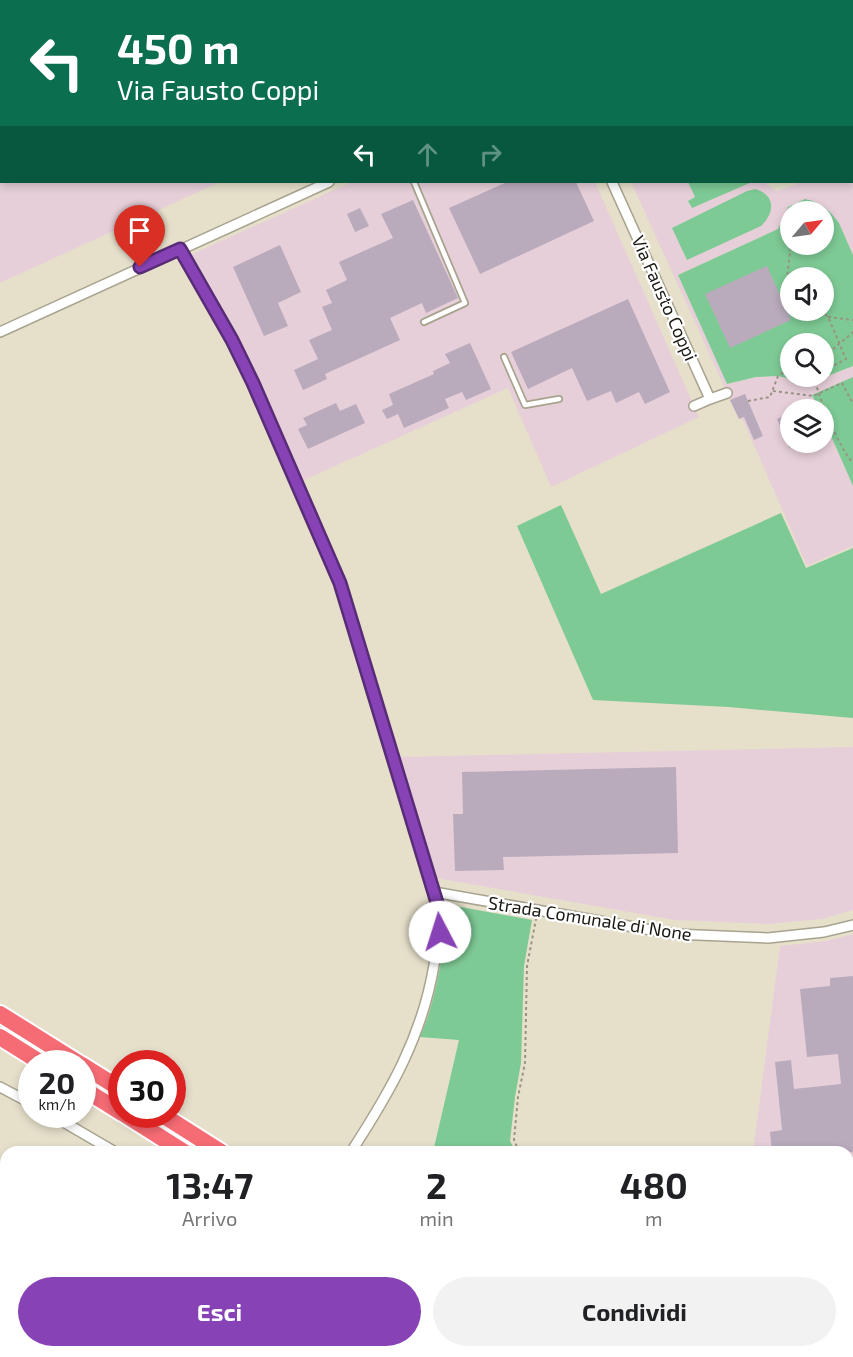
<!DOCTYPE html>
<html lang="it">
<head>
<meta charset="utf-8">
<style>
  :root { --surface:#fff; --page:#f2f2f2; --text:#202124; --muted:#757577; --accent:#8743b6 }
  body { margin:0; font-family:"Exo 2",sans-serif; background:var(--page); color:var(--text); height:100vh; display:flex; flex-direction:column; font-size:22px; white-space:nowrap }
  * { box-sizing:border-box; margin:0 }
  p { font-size:20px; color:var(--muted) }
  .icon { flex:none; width:33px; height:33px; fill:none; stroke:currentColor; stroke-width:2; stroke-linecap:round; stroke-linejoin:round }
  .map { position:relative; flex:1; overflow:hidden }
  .details { position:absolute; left:0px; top:1146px; width:854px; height:212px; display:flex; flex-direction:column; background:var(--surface); border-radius:18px 18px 0 0; box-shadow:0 3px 9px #0003 }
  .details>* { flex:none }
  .guide { position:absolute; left:0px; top:0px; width:854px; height:183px; box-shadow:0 3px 9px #0003; background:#0b6e4f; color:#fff; overflow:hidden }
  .needle { width:39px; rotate:61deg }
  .tools { position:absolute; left:780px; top:201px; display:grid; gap:12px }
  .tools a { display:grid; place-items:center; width:54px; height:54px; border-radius:50%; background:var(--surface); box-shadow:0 3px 9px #0003; font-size:30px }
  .speed { position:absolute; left:18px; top:1050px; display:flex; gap:12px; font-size:30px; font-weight:700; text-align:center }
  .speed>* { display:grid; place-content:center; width:78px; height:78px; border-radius:50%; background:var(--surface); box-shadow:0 3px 9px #0003; line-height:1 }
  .speed small { font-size:15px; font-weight:400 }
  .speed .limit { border:9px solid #d22; background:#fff; color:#111 }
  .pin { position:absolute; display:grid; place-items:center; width:51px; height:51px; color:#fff; margin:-62px -26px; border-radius:50% 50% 50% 0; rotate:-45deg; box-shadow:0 0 6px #0007 }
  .pin .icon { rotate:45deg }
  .me { position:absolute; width:66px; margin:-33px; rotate:355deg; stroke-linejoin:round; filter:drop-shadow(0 0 4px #0008) }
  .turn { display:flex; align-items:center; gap:21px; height:126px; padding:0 18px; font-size:27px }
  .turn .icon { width:78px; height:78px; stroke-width:2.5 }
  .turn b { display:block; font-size:42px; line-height:51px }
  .lanes { display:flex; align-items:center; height:57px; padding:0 18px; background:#0003; justify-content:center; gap:30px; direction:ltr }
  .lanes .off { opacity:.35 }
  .eta { display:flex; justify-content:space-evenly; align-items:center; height:102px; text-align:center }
  .eta b { font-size:36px; font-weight:700; line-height:42px }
  .action { display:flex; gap:12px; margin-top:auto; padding:12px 18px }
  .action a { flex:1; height:69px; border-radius:36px; background:var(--accent); color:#fff; font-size:24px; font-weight:700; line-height:69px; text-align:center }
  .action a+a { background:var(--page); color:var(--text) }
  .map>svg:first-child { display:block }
</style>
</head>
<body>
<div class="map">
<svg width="853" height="1357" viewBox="0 0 853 1357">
  <rect width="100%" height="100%" fill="#e6e0cb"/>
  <!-- industrial -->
  <path fill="#e7cfd9" d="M0,0H599V1L2,2V182H220L0,283Z
    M751,0H853V255L839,223L824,207H788L778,229L678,275L727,384L756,377L778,376L793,380L822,379L853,366V377L813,395L819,409L790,410V442H824V420L853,486V546L807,566L742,418L739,419L631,182H688L695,197L752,182H764L777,191L802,182H852V2L749,1Z
    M352,182H595L699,417L551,487L508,388L302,481L258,381L237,338L190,255Z
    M853,747V910L822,919L768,924L675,920L436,878L399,757Z
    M853,934V1357H726L727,1352H848V1152H753L780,946L826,941Z"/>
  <!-- green -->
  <path fill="#7eca95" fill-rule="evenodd" d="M688,182H752L692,208L688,201L695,197Z
    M755,189C776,195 775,213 761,226L687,260L672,228L747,191Z
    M805,199L813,201L824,207L831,213L839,223L853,255V366L815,381L803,382L778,376L756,377L727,384L678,275L778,229L788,207ZM790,212H824V244H790ZM790,278H824V310H790ZM790,344H824V376H790Z
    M853,377V486L824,420V410L819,409L812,395Z
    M561,505L601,594L781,513L806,568L853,548V718L728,707L593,700L517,526Z
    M461,907L532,920L524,966L521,1063L515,1097L510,1141L516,1152H433L459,1040L420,1037C436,1001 441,960 448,921L452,912Z"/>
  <!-- building -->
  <path fill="#b9abbc" d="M507,182H576L594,221L480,274L449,208Z
    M413,200L458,298L426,313L422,303L390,318L400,340L325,374L327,379L303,390L294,370L318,359L309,340L332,330L322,307L332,303L326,290L347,280L339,262L393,238L381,214Z
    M360,208L369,226L355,232L347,214Z
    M280,245L301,292L278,303L288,326L264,336L233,267Z
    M767,266L791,320L730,348L705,294Z
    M628,299L670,392L645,404L639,392L616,403L611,391L587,401L572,368L528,389L511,352Z
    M470,343L491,389L466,400L462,392L445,399L449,408L404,428L398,414L387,419L382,410L393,405L389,394L434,374L433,371L450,363L445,354Z
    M745,394L763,436L754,440L744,417L739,419L730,400Z
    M336,403L340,411L356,404L365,423L308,449L298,429L307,425L303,418Z
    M790,413V449L777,419Z
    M676,767L678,853L503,857L504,870L455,871L453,814H463L462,772Z
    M853,976V1152H772L770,1132L782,1130L775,1062L791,1060L794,1089L841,1084L838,1054L807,1057L800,989L830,986V978Z"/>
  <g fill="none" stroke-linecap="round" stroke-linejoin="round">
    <defs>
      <path id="lane" d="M414,182L465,303L424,322
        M504,357L525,405L559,399"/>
      <path id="street" d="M633,0V2
        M658,0L661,2
        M705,2L708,0
        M612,182L710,399L727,393
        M180,249L232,340L253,383L340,583L438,906C441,929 438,942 434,965C422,1037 390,1092 351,1152
        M0,332L329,182
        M694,406L710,399
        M434,892L674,934L768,938L824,932L853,925
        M0,1087L32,1104
        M50,1114L115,1152
        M848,1341L853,1338
        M246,1352V1357
        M265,1352L267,1357
        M818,1357L827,1352"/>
      <path id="highway" d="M0,1014L80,1064
        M0,1037L43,1064
        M82,1065L122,1090
        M82,1088L122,1113
        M124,1114L184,1152
        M161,1114L221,1152
        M503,1352L512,1357
        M539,1352L548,1357"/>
    </defs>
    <!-- lane casing -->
    <use href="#lane" stroke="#a8a38f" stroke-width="8"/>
    <!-- street casing -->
    <use href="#street" stroke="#a8a38f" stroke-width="12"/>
    <!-- highway casing -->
    <use href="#highway" stroke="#fff" stroke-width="20"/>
    <!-- path -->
    <path stroke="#989484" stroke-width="2" stroke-dasharray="3 3" stroke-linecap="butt" d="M790,286L787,278L791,244
      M821,310L828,317L846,359L824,371
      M828,317L853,320
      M824,357L853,332
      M814,376C818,397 839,448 853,463
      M773,391L813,396L842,383L853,404
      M748,401L770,397L778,376L790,368
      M519,1152L514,1140L518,1097L525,1063L527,966L536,919"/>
    <!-- lane -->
    <use href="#lane" stroke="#fff" stroke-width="4.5"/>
    <!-- street -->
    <use href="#street" stroke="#fff" stroke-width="9"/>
    <!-- highway -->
    <use href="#highway" stroke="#f66c75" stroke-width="16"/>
  </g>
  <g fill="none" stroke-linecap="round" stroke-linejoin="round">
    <defs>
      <path id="route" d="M140,267L180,249L232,340L253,383L340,583L438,906L440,932"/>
    </defs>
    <!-- route casing -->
    <use href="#route" stroke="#582c76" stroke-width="15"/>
    <!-- route -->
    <use href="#route" stroke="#8743b6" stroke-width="10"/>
  </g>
  <g text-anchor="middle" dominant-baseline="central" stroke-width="4.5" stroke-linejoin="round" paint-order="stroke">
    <!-- street labels -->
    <g font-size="18" fill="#1a1811" stroke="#fff">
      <text transform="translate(665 298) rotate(66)">Via Fausto Coppi</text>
      <text transform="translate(590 918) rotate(9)">Strada Comunale di None</text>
    </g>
  </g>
</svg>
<div class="tools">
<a><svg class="needle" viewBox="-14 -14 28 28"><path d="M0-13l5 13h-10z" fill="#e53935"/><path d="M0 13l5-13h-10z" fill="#757577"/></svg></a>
<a><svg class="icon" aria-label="sound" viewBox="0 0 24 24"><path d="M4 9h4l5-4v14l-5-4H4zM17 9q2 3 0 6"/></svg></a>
<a><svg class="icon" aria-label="search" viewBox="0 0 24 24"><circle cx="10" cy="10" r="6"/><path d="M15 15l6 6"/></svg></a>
<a><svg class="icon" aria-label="layers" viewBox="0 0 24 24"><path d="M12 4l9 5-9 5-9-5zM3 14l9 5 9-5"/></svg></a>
</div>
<div class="speed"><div>20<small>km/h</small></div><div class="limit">30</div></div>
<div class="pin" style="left:140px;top:267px;background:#d93025"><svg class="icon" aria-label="arrive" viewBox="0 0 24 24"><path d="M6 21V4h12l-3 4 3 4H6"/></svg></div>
<svg class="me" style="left:440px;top:932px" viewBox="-20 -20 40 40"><circle r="19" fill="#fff"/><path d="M0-13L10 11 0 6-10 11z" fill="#8743b6"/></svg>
<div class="guide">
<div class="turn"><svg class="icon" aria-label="left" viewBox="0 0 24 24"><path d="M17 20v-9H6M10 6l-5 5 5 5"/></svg><div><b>450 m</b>Via Fausto Coppi</div></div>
<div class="lanes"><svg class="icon" aria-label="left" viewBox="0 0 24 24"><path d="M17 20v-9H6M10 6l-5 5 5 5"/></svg><svg class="icon off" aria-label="ahead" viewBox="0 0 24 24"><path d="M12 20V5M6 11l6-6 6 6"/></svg><svg class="icon off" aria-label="right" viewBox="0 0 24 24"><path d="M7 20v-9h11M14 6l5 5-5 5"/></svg></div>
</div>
<section class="details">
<div class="eta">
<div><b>13:47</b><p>Arrivo</p></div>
<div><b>2</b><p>min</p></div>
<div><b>480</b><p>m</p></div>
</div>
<div class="action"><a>Esci</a><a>Condividi</a></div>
</section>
</div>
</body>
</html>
